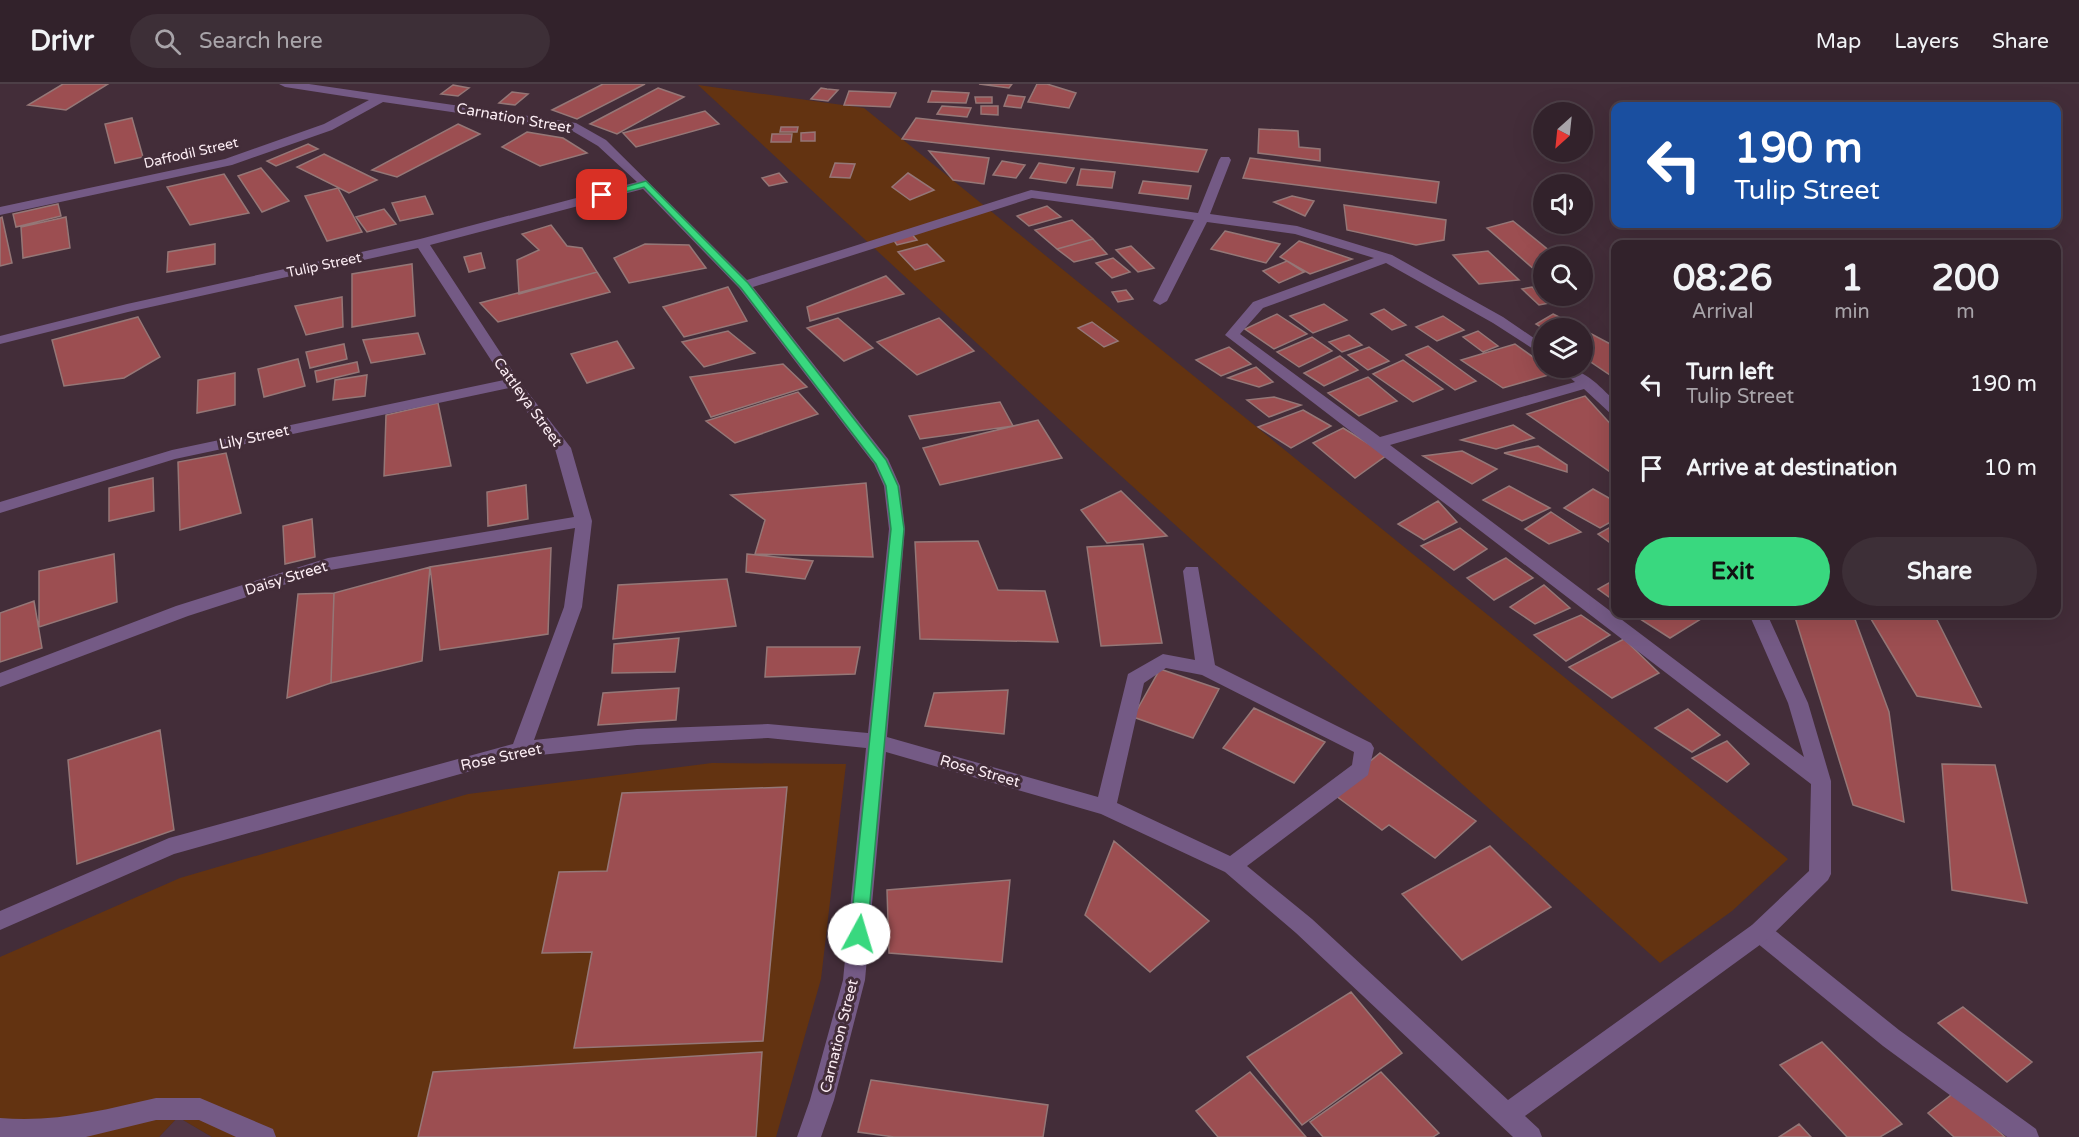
<!DOCTYPE html>
<html lang="en">
<head>
<meta charset="utf-8">
<style>
  :root { --surface:#32222b; --page:#3d2f37; --text:#f1f3f6; --muted:#a8a4a9; --line:#4d3f47; --accent:#39d87f }
  body { margin:0; font-family:"Varela Round",sans-serif; background:var(--page); color:var(--text); height:100vh; display:flex; flex-direction:column; font-size:22px; white-space:nowrap }
  * { box-sizing:border-box; margin:0 }
  p { font-size:20px; color:var(--muted) }
  .icon { flex:none; width:33px; height:33px; fill:none; stroke:currentColor; stroke-width:2; stroke-linecap:round; stroke-linejoin:round }
  .map { position:relative; flex:1; overflow:hidden }
  .details { position:absolute; left:1611px; top:156px; width:450px; height:378px; display:flex; flex-direction:column; background:var(--surface); border-radius:12px; box-shadow:0 6px 24px #0002,0 0 0 2px var(--line) }
  .details>* { flex:none }
  .hud { position:absolute; left:1611px; top:18px; width:450px; height:126px; border-radius:12px; box-shadow:0 6px 24px #0002,0 0 0 2px var(--line); background:#1a4fa0; color:#fff; overflow:hidden }
  .needle { width:39px; rotate:207deg }
  .fabs { position:absolute; left:1533px; top:18px; display:grid; gap:12px }
  .fabs a { display:grid; place-items:center; width:60px; height:60px; border-radius:50%; background:var(--surface); box-shadow:0 6px 24px #0002,0 0 0 2px var(--line); font-size:30px }
  .pin { position:absolute; display:grid; place-items:center; width:51px; height:51px; color:#fff; margin:-26px; border-radius:12px; box-shadow:0 3px 9px #0006 }
  .me { position:absolute; width:66px; margin:-33px; rotate:6deg; stroke-linejoin:round; filter:drop-shadow(0 0 4px #0008) }
  .turn { display:flex; align-items:center; gap:21px; height:126px; padding:0 24px; font-size:27px }
  .turn .icon { width:78px; height:78px; stroke-width:2.5 }
  .turn b { display:block; font-size:42px; line-height:51px }
  .eta { display:flex; justify-content:space-evenly; align-items:center; height:102px; text-align:center }
  .eta b { font-size:36px; font-weight:700; line-height:42px }
  .button { display:flex; gap:12px; margin-top:auto; padding:12px 24px }
  .button a { flex:1; height:69px; border-radius:36px; background:var(--accent); color:#111; font-size:24px; font-weight:700; line-height:69px; text-align:center }
  .button a+a { background:var(--page); color:var(--text) }
  ul { padding:0; list-style:none }
  li { display:flex; align-items:center; gap:18px; height:84px; padding:0 24px }
  li div { flex:1 }
  li b { display:block; font-size:22px }
  li em { font-style:normal }
  header { display:flex; align-items:center; gap:36px; box-sizing:border-box; height:84px; padding:0 30px; background:var(--surface); border-bottom:2px solid var(--line) }
  header strong { font-size:28px }
  nav { display:flex; gap:33px; margin-inline-start:auto; font-size:21px }
  .search { width:420px; height:54px; background:var(--page); display:flex; align-items:center; gap:15px; box-sizing:border-box; padding:0 21px; border-radius:33px; color:var(--muted); font-size:22px }
  .map>svg:first-child { display:block }
</style>
</head>
<body>
<header>
<strong>Drivr</strong>
<div class="search"><svg class="icon" aria-label="search" viewBox="0 0 24 24"><circle cx="10" cy="10" r="6"/><path d="M15 15l6 6"/></svg>Search here</div>
<nav><a>Map</a><a>Layers</a><a>Share</a></nav>
</header>
<div class="map">
<svg width="2079" height="1053" viewBox="0 0 2079 1053">
  <rect width="100%" height="100%" fill="#432d39"/>
  <!-- built -->
  <path fill="#513645" d="M178,1033L212,1053H159Z"/>
  <!-- green -->
  <path fill="#633311" d="M698,1L864,24L1788,775L1732,827L1660,879L1089,363Z
    M712,679L846,680L821,895L776,1053H212L178,1033L159,1053H0V873L180,794L468,710Z"/>
  <!-- building -->
  <path fill="#9c4e51" stroke="#957777" stroke-width="1.5" d="M63,0H108L66,26L28,21Z
    M603,0H645L577,35L552,26Z
    M979,0H1012L1009,4Z
    M1037,0H1047L1076,9L1069,24L1028,18Z
    M453,1L469,4L458,12L441,10Z
    M658,4L684,13L617,50L590,40Z
    M821,4L827,5L838,6L828,17L811,15Z
    M849,7L896,9L890,23L844,21Z
    M932,7L969,9L966,19L928,18Z
    M512,8L528,10L515,21L499,19Z
    M1008,11L1025,13L1021,24L1004,22Z
    M975,13H992V19H976Z
    M942,22L971,24L967,33L937,30Z
    M981,22H998V31L981,30Z
    M705,27L719,40L636,63L623,49Z
    M132,34L143,73L115,79L105,40Z
    M916,34L1207,66L1198,88L902,55Z
    M458,40L480,50L397,93L372,86Z
    M781,43H798L797,48H780Z
    M1259,45L1298,47L1299,63L1320,65V77L1258,69Z
    M527,48L563,54L587,69L540,82L502,63Z
    M815,48V57H801V49Z
    M772,50H792L791,58H771Z
    M308,60L318,65L276,82L267,77Z
    M929,67L989,74L984,100L953,96Z
    M324,70L377,96L349,109L297,83Z
    M1250,74L1439,98L1436,119L1243,94Z
    M1002,77L1025,81L1016,94L993,91Z
    M835,79L855,80L850,94L830,93Z
    M1039,79L1074,84L1066,99L1030,94Z
    M261,84L289,117L262,128L238,92Z
    M1081,85L1115,88L1112,104L1077,101Z
    M779,89L787,98L769,102L762,94Z
    M908,89L934,106L910,116L892,103Z
    M224,90L249,129L190,141L167,103Z
    M1143,97L1191,102L1188,115L1139,109Z
    M338,104L362,148L327,157L305,112Z
    M425,112L433,130L400,137L392,119Z
    M1292,112L1314,117L1305,132L1274,118Z
    M58,120L61,132L16,143L13,130Z
    M1344,121L1446,136L1444,156L1416,161L1347,146Z
    M1047,122L1061,133L1029,142L1017,132Z
    M384,125L396,140L367,148L356,133Z
    M2,133L12,179L0,182V134Z
    M66,133L70,164L23,174L21,143Z
    M1072,136L1093,155L1057,165L1035,146Z
    M1513,137L1556,172H1544V194L1487,144Z
    M551,141L567,162L582,164L597,188L519,210L517,176L539,166L522,150Z
    M1225,147L1280,160L1266,179L1211,165Z
    M910,148L917,156L897,161L892,154Z
    M1093,155L1107,170L1074,178L1057,165Z
    M1299,157L1352,175L1310,190L1280,173Z
    M215,160V180L167,188L168,168Z
    M645,160L689,161L706,184L629,199L614,174Z
    M927,160L944,177L915,186L898,168Z
    M1131,162L1154,184L1138,188L1116,166Z
    M1488,167L1519,196L1479,200L1453,171Z
    M481,169L485,184L469,188L464,173Z
    M1113,174L1130,188L1112,194L1096,179Z
    M1287,177L1304,188L1279,199L1263,187Z
    M412,180L415,232L352,243V190Z
    M597,188L610,208L498,238L480,219Z
    M886,192L904,210L810,237L807,223Z
    M728,203L747,237L684,253L663,223Z
    M1532,203L1549,219L1539,221L1522,205Z
    M1126,206L1133,215L1118,218L1112,208Z
    M342,213L343,243L306,251L295,222Z
    M1324,220L1347,236L1313,249L1290,232Z
    M1384,225L1406,241L1392,246L1371,230Z
    M1277,230L1307,250L1274,265L1245,245Z
    M1553,230L1581,244L1544,245L1536,240Z
    M1443,232L1464,246L1437,257L1416,243Z
    M138,233L160,273L124,294L64,302L52,256Z
    M838,234L873,264L844,277L807,244Z
    M939,234L974,267L917,291L877,258Z
    M1092,238L1118,257L1104,263L1078,244Z
    M1582,245L1616,263V295L1582,272Z
    M728,247L755,269L704,283L682,258Z
    M1478,247L1498,262L1483,268L1463,253Z
    M418,249L425,270L371,279L363,256Z
    M1349,251L1362,261L1342,268L1329,258Z
    M1312,253L1332,267L1299,283L1277,268Z
    M617,257L634,284L587,299L571,270Z
    M344,260L347,275L310,284L306,268Z
    M1515,260L1544,281V284L1555,289L1503,304L1461,276Z
    M1428,262L1476,297L1455,306L1406,271Z
    M1229,263L1251,280L1221,292L1196,276Z
    M1369,263L1389,277L1368,286L1348,271Z
    M1340,272L1358,286L1324,302L1304,289Z
    M298,275L305,302L264,313L258,285Z
    M1403,276L1443,305L1413,318L1373,290Z
    M357,278L359,288L317,298L315,287Z
    M783,280L807,303L711,333L690,293Z
    M1256,283L1273,298L1259,303L1228,294Z
    M235,289V321L197,329L198,296Z
    M367,291L365,312L333,316L335,296Z
    M1368,293L1397,317L1359,332L1328,309Z
    M798,308L818,330L735,359L706,337Z
    M1585,312L1616,346V392L1527,330Z
    M1274,313L1301,321L1269,333L1247,316Z
    M1000,318L1013,342L920,355L909,332Z
    M438,319L451,382L384,392L386,331Z
    M1303,326L1331,342L1291,364L1258,343Z
    M1038,336L1062,374L940,401L923,364Z
    M1513,341L1534,354L1496,365L1461,356Z
    M1343,344L1387,371L1355,394L1313,359Z
    M1538,362L1567,381V388L1504,369Z
    M1462,367L1497,385L1472,400L1423,372Z
    M226,369L241,429L180,446L178,378Z
    M153,394L154,427L109,437V404Z
    M866,399L873,473L755,470L765,436L731,411Z
    M526,401L528,435L488,442L487,408Z
    M1509,402L1550,424L1522,437L1483,416Z
    M1593,405L1616,418V435L1600,444L1564,424Z
    M1121,407L1167,452L1107,459L1081,426Z
    M1438,417L1457,438L1424,456L1398,440Z
    M1551,428L1581,448L1549,460L1525,445Z
    M312,435L315,473L285,480L283,442Z
    M1616,440V463L1598,450Z
    M1460,444L1487,465L1454,486L1421,462Z
    M978,457L998,506L1045,507L1058,558L920,555L915,458Z
    M1143,460L1162,559L1101,562L1087,463Z
    M551,464L548,550L440,566L430,483Z
    M114,470L117,518L39,543V487Z
    M747,470L813,477L805,495L746,488Z
    M1506,474L1533,494L1494,516L1467,494Z
    M430,483L422,577L331,599L334,509Z
    M727,495L736,542L613,555L618,501Z
    M1616,495V518L1598,505Z
    M1544,501L1570,524L1535,540L1510,523Z
    M334,509L331,599L287,614L298,510Z
    M34,517L42,564L0,578V529Z
    M1642,530H1694L1701,535L1670,554L1637,533Z
    M1794,530H1853L1889,628L1904,738L1853,721Z
    M1868,530H1934L1981,623L1917,612Z
    M1581,531L1610,551L1566,577L1534,551Z
    M679,554L675,588L612,589L614,560Z
    M1624,555L1659,589L1612,614L1569,583Z
    M767,563H860L855,590L765,593Z
    M1160,585L1219,605L1193,654L1133,633Z
    M679,604L676,636L598,641L603,609Z
    M1008,606L1004,650L925,642L934,609Z
    M1254,624L1325,658L1294,699L1223,664Z
    M1688,625L1720,651L1692,668L1655,644Z
    M160,646L174,746L77,780L68,676Z
    M1727,657L1749,680L1727,698L1692,674Z
    M1380,669L1476,737L1435,774L1389,741L1382,746L1332,709Z
    M1942,680L1995,681L2027,819L1952,806Z
    M787,703L763,957L574,964L592,868L542,869L559,788L607,787L622,709Z
    M1114,757L1209,837L1150,888L1085,831Z
    M1490,762L1551,823L1462,876L1402,810Z
    M1010,796L1002,878L889,869L887,806Z
    M1351,908L1402,969L1302,1041L1247,973Z
    M1963,923L2032,978L2007,998L1938,939Z
    M1822,958L1902,1040L1880,1053H1847L1780,981Z
    M762,968L756,1053H418L433,988Z
    M1250,988L1306,1053H1218L1196,1027Z
    M1381,988L1439,1049L1433,1053H1323L1310,1038Z
    M871,996L1048,1021L1043,1053H894L858,1048Z
    M1955,1008L2005,1053H1954L1928,1029Z
    M1799,1040L1811,1053H1779Z"/>
  <g fill="none" stroke-linecap="round" stroke-linejoin="round">
    <!-- lane -->
    <path fill="#745a85" fill-rule="evenodd" d="M1760,839L1768,841L1899,946L2036,1045L2039,1053H2007L1883,962L1752,855L1749,848L1752,841Z
      M156,1014H200L273,1045L276,1053H236L199,1036H156L86,1053H0V1034C54,1039 104,1026 156,1014Z"/>
    <!-- street -->
    <path fill="#745a85" fill-rule="evenodd" d="M279,0H309L576,39L606,56L747,196L1031,106L1198,129L1219,76L1221,73H1229L1231,76L1210,130L1297,142L1392,171L1503,233L1544,261V272L1493,239L1386,179L1263,224L1240,250L1380,353L1575,298L1558,284C1585,284 1597,300 1616,318V332L1611,330L1584,305L1390,361L1804,673L1788,619L1749,530H1767L1808,619L1831,697V790L1828,796L1768,855L1525,1032L1539,1045L1542,1053H1513L1296,849L1225,788L1101,730L886,668L865,896L834,1016L821,1053H797L810,1016L843,896L866,664L768,654L637,661L521,673L174,770L0,846V827L169,754L513,660L564,523L575,444L330,486L188,532L0,603V589L176,522L328,474L574,433L555,365L509,304L175,375L0,429V418L172,366L504,296L418,164L128,228L0,260V252L127,220L420,155L637,98L598,62L569,45L383,18L332,46L232,81L0,131V123L225,75L324,40L369,16L285,3ZM643,105L739,204L874,380L884,402L889,445L868,649L768,640L637,645L534,656L582,523L592,437L571,364L519,297L430,161ZM1032,114L1194,136L1153,217L1160,221L1167,217L1207,138L1295,150L1374,174L1253,218L1225,251L1811,700L1809,787L1752,841L1508,1016L1312,835L1247,782L1368,691L1374,664L1371,659L1215,581L1198,483H1186L1183,487L1195,576L1163,570L1128,590L1098,713L887,653L905,445L900,402L888,375L753,203ZM1166,584L1202,591L1354,668L1352,681L1230,772L1117,719L1144,599Z"/>
  </g>
  <!-- route -->
  <path fill="#39d87f" stroke="#258c53" stroke-width="1.5" d="M646,97L748,199L886,376L898,402L904,445L867,850L865,855L859,857L853,855L850,850L891,445L886,402L876,380L741,204L644,103L602,114L597,111Z"/>
  <g text-anchor="middle" dominant-baseline="central" stroke-width="6" stroke-linejoin="round" paint-order="stroke">
    <!-- far-street labels -->
    <g font-size="14" fill="#fbecf3" stroke="#432d39">
      <text transform="translate(191 69) rotate(-13)">Daffodil Street</text>
      <text transform="translate(324 181) rotate(-12)">Tulip Street</text>
    </g>
    <!-- street labels -->
    <g font-size="15" fill="#fbecf3" stroke="#432d39">
      <text transform="translate(514 34) rotate(10)">Carnation Street</text>
      <text transform="translate(528 318) rotate(54)">Cattleya Street</text>
      <text transform="translate(254 353) rotate(-12)">Lily Street</text>
      <text transform="translate(286 494) rotate(-17)">Daisy Street</text>
      <text transform="translate(501 673) rotate(-12)">Rose Street</text>
      <text transform="translate(980 687) rotate(16)">Rose Street</text>
      <text transform="translate(839 952) rotate(-76)">Carnation Street</text>
    </g>
  </g>
</svg>
<div class="fabs">
<a><svg class="needle" viewBox="-14 -14 28 28"><path d="M0-13l5 13h-10z" fill="#e53935"/><path d="M0 13l5-13h-10z" fill="#a8a4a9"/></svg></a>
<a><svg class="icon" aria-label="sound" viewBox="0 0 24 24"><path d="M4 9h4l5-4v14l-5-4H4zM17 9q2 3 0 6"/></svg></a>
<a><svg class="icon" aria-label="search" viewBox="0 0 24 24"><circle cx="10" cy="10" r="6"/><path d="M15 15l6 6"/></svg></a>
<a><svg class="icon" aria-label="layers" viewBox="0 0 24 24"><path d="M12 4l9 5-9 5-9-5zM3 14l9 5 9-5"/></svg></a>
</div>
<div class="pin" style="left:602px;top:111px;background:#d93025"><svg class="icon" aria-label="arrive" viewBox="0 0 24 24"><path d="M6 21V4h12l-3 4 3 4H6"/></svg></div>
<svg class="me" style="left:859px;top:850px" viewBox="-20 -20 40 40"><circle r="19" fill="#fff"/><path d="M0-13L10 11 0 6-10 11z" fill="#39d87f"/></svg>
<div class="hud">
<div class="turn"><svg class="icon" aria-label="left" viewBox="0 0 24 24"><path d="M17 20v-9H6M10 6l-5 5 5 5"/></svg><div><b>190 m</b>Tulip Street</div></div>
</div>
<section class="details">
<div class="eta">
<div><b>08:26</b><p>Arrival</p></div>
<div><b>1</b><p>min</p></div>
<div><b>200</b><p>m</p></div>
</div>
<ul>
<li><svg class="icon" aria-label="left" viewBox="0 0 24 24"><path d="M17 20v-9H6M10 6l-5 5 5 5"/></svg><div><b>Turn left</b><p>Tulip Street</p></div><em>190 m</em></li>
<li><svg class="icon" aria-label="arrive" viewBox="0 0 24 24"><path d="M6 21V4h12l-3 4 3 4H6"/></svg><div><b>Arrive at destination</b></div><em>10 m</em></li>
</ul>
<div class="button"><a>Exit</a><a>Share</a></div>
</section>
</div>
</body>
</html>
